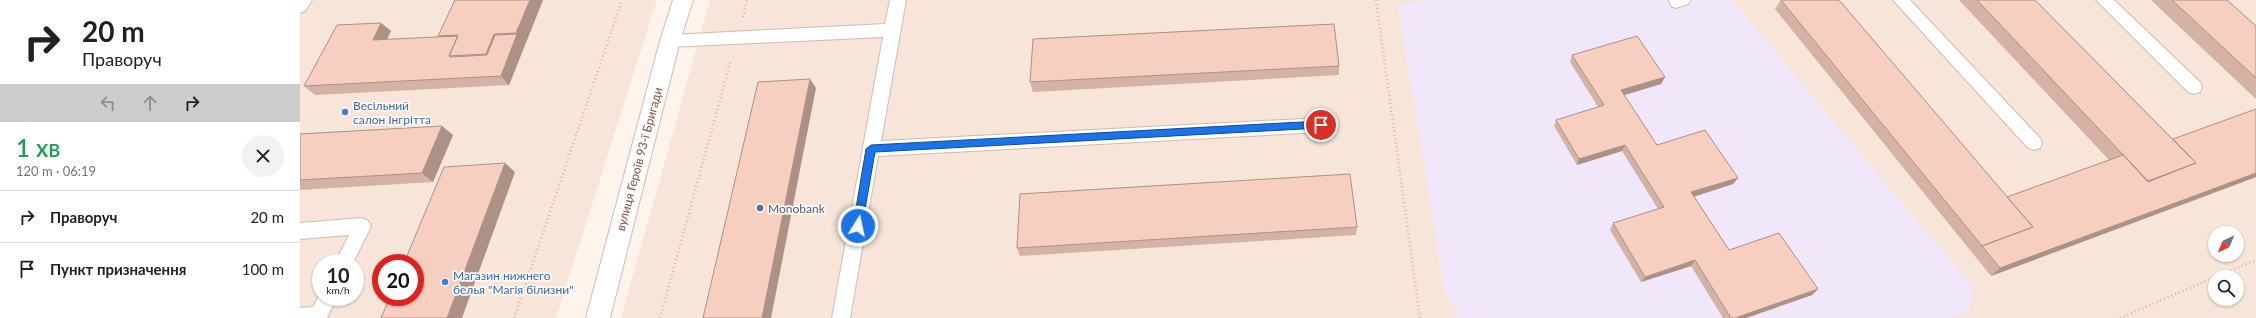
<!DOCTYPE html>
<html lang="uk">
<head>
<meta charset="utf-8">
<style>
  :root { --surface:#fff; --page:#f2f2f2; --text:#202124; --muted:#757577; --line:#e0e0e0 }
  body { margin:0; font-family:Lato,sans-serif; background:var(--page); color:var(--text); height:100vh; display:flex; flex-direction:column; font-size:15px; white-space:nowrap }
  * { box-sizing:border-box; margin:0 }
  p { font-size:13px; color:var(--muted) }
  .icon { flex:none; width:22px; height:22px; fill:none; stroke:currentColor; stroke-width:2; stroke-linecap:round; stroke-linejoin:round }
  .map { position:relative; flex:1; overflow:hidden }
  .drawer { display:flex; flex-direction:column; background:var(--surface); width:300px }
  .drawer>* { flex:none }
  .top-card { background:#fff; color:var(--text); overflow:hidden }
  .needle { width:26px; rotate:224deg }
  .controls { position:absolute; left:1908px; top:226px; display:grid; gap:8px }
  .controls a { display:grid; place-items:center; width:36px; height:36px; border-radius:50%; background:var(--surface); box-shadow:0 1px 3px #0004; font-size:20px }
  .speed { position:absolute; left:12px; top:254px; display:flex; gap:8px; font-size:20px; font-weight:700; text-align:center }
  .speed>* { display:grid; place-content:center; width:52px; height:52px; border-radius:50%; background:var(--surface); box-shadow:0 1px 3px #0004; line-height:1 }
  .speed small { font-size:10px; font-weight:400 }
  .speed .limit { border:6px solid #d22; background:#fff; color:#111 }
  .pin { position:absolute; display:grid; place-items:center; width:34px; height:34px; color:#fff; margin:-17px; border:2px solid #fff; border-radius:50%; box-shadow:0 1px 4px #0007 }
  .me { position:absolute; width:44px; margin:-22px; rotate:10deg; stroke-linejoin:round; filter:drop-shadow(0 0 3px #0008) }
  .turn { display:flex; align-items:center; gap:14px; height:84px; padding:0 16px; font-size:18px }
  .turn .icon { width:52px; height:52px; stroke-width:2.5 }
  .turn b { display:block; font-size:28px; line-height:34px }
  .lanes { display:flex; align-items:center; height:38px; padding:0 16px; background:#0003; justify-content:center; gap:20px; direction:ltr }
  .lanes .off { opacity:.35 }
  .round { display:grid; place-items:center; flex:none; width:42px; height:42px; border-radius:21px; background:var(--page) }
  .summary { display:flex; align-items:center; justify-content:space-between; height:68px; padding:0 16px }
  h1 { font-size:24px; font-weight:600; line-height:30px; color:#1e9e55 }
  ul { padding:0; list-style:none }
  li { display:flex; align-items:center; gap:12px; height:52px; padding:0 16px; border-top:1px solid var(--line) }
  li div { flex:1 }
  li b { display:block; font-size:15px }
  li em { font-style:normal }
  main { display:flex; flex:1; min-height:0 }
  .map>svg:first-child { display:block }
</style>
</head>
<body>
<main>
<section class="drawer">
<div class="top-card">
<div class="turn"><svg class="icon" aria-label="right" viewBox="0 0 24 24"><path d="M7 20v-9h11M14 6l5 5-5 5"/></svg><div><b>20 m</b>Праворуч</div></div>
<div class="lanes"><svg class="icon off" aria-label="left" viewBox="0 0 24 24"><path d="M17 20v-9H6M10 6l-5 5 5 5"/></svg><svg class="icon off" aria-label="ahead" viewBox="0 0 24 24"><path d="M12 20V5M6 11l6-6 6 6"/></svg><svg class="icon" aria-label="right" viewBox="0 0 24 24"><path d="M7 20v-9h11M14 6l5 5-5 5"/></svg></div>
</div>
<div class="summary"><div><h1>1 хв</h1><p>120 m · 06:19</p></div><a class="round"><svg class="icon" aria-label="close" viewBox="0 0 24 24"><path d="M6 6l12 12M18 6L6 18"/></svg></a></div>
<ul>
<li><svg class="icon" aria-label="right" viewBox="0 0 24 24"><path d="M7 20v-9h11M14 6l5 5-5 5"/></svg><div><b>Праворуч</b></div><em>20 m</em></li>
<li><svg class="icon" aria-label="arrive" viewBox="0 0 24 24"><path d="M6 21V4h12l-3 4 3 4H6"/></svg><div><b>Пункт призначення</b></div><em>100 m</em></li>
</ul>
</section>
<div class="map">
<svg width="1956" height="318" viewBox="0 0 1956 318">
  <rect width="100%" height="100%" fill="#fef4eb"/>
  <!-- residential -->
  <path fill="#f6e5d8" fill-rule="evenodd" d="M0,0H357L256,318H0ZM21,263H55V297H21ZM81,263H115V297H81Z
    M410,0H1956V318H321ZM1915,233H1937V255H1915ZM1915,277H1937V299H1915Z"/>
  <!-- education -->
  <path fill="#f1e7fb" d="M1125,0H1432L1673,288L1669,310L1649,318H1159L1144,289L1098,6Z"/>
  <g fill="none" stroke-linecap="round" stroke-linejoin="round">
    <defs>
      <path id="service" d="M0,0H12L5,11L0,13Z
        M590,0H606L581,141L1021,118L1027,120L1029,125L1027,130L1021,132L578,156L550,318H532L583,37L370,47L364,45L362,41L364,37L370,35L585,24Z
        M1369,0H1391L1388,4L1376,8L1371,6Z
        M1593,0H1610L1740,138L1742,143L1740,148L1734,150L1728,148Z
        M1796,0H1814L1900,82L1902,87L1900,92L1894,94L1888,92Z
        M62,218L68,221L71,226L53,263H35L49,235L0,239V223Z
        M21,292V297H37L27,318H0V308L13,307Z"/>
      <path id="tertiary" d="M373,0H393L380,41L310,318H286L360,41Z"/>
    </defs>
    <!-- service casing -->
    <use href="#service" stroke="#d3baae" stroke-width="2"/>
    <!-- tertiary casing -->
    <use href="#tertiary" stroke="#d3baae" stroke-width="2"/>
    <!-- path -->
    <path stroke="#dcb2a2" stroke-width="2.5" stroke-dasharray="1 3" stroke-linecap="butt" d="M1076,0L1120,318
      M443,17L447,0
      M1916,277L1956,260
      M214,318L322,0
      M360,318L431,60
      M1820,318L1915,277"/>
    <!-- service -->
    <use href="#service" fill="#fff" fill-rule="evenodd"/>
    <!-- tertiary -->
    <use href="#tertiary" fill="#fff" fill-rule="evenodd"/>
  </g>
  <!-- wall -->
  <path fill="#d4b2a5" d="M243,0L209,85L15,95L4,86L81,23L91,31L87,40L139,37L138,36Z
    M1481,0H1539L1707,197L1809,160L1659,0H1735L1873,139L1956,109V177L1691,276L1475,9Z
    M1851,0H1927L1956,26V99Z
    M1272,55L1365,77L1361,84L1324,95L1357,145L1438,178L1433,184L1394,196L1429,250L1518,289L1512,295L1446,318H1423L1391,266L1341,282L1310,230L1313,223L1358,209L1322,151L1277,165L1254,126L1256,120L1298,107L1270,62Z
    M1039,66V75L733,92L730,82Z
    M0,134L153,135L133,182L0,190Z
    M1057,227L1056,235L720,256L717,248Z"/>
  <!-- shaded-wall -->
  <path fill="#ac9186" d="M230,0H243L209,85L201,76L217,34L216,33Z
    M81,23L91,31L82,49L73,40Z
    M194,34L204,44L195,64L186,54Z
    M1365,77L1361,84L1318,97L1321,90Z
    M510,79L516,88L471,318H462Z
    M142,126L153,135L133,182L122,173Z
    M1325,145L1322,151L1277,165L1279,159Z
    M205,163L215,172L162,318H147Z
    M1956,173V177L1691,276L1700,268Z
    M1438,178L1433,184L1387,199L1391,192Z
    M1395,260L1391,266L1341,282L1345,277Z
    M1518,289L1512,295L1446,318H1435Z"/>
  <!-- building -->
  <path fill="#f6cfc0" stroke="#ac9186" d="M155,0H230L216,33L194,34L186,54L149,56L158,35L138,36Z
    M1481,0H1539L1733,227L1682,246Z
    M1677,0H1735L1896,163L1848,181Z
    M1872,0H1927L1956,26V78Z
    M81,23L73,40L158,36L149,56L150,57L187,55L195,35L217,34L201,76L4,86L37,25Z
    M1034,24L1039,66L730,82L733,39Z
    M1337,36L1365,77L1321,90L1357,145L1405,130L1438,178L1391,192L1429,250L1479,233L1518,289L1435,318H1431L1395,260L1345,277L1313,223L1364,207L1325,145L1279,159L1256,120L1304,105L1272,55Z
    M510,79L462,318H403L458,82Z
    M1956,109V173L1700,268L1682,246L1733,227L1707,197L1823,155L1848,182L1896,163L1873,139Z
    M142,126L122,173L0,180V134Z
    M205,163L147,318H81L90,297H115V263H104L144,167Z
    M1050,174L1057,227L717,248L720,194Z"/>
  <!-- route -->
  <path fill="#1a73e8" stroke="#114b97" d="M1021,121L1026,125L1021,128L575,152L562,226L558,230L553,226L566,149L571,145Z"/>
  <!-- markers -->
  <g fill="#3f7fe0" stroke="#fff9f3" stroke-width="1.5">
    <circle cx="45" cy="112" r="4"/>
    <circle cx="145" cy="282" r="4"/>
  </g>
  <circle fill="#5c6f8a" stroke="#fff9f3" stroke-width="1.5" cx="460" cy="208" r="4"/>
  <g text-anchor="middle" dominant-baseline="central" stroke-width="3.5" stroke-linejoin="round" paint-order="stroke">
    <!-- shop labels -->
    <g font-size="12" fill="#366cbe" stroke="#fff9f3" text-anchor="start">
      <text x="53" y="105">Весільний<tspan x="53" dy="14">салон Інгрітта</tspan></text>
      <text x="153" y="275">Магазин нижнего<tspan x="153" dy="14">белья "Магія білизни"</tspan></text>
    </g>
    <!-- street labels -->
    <g font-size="12" fill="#7c574a" stroke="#fff9f3">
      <text transform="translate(339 159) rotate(-75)">вулиця Героїв 93-ї Бригади</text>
    </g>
    <!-- service labels -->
    <g font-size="12" fill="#4e5e75" stroke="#fff9f3" text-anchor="start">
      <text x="468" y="208">Monobank</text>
    </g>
  </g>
</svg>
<div class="controls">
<a><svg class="needle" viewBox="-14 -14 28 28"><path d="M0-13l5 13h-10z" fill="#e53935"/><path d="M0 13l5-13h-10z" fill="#757577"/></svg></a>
<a><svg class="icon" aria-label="search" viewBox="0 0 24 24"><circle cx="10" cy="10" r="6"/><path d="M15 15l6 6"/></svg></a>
</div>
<div class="speed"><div>10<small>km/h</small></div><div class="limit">20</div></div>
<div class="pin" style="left:1021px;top:125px;background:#d93025"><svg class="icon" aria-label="arrive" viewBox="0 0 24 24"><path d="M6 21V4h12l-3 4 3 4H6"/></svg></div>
<svg class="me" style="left:558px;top:226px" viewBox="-20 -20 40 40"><circle r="17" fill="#1a73e8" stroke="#fff" stroke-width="3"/><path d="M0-11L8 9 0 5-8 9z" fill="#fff"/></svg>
</div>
</main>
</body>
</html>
